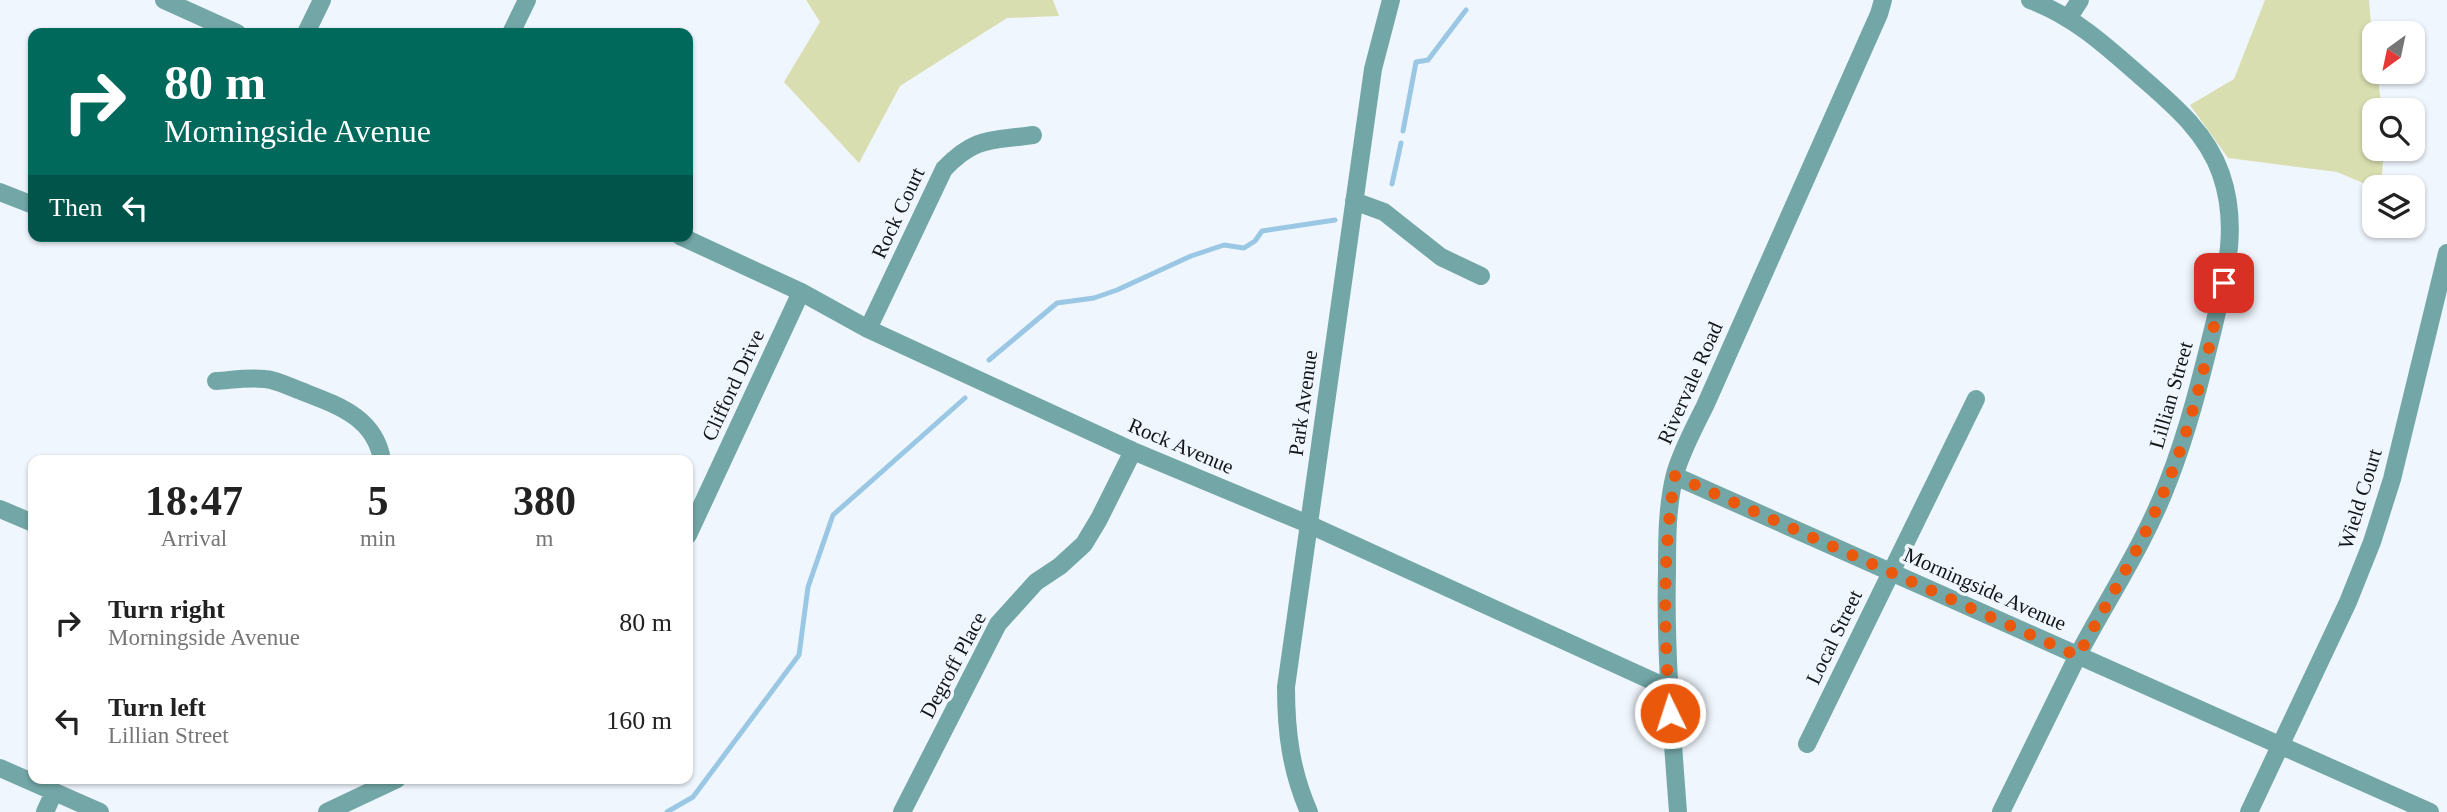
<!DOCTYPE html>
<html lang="en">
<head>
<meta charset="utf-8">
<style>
  :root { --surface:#fff; --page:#f6f6f6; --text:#222; --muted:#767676 }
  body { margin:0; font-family:Georgia,serif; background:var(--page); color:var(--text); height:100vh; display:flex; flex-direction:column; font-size:26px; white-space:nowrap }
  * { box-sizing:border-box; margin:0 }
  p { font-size:23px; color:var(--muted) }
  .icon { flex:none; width:38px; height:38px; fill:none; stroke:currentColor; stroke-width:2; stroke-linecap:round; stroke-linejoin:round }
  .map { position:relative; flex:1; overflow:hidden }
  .drawer { position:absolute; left:28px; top:455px; width:665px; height:329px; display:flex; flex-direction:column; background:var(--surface); border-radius:14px; box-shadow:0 2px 5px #0004 }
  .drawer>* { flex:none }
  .guide { position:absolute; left:28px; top:28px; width:665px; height:214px; border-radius:14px; box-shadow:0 2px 5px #0004; background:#00695c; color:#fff; overflow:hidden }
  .needle { width:46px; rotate:213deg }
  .tools { position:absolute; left:2362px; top:21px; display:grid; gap:14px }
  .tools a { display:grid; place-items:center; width:63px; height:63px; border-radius:14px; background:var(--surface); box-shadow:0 2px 5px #0004; font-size:35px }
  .pin { position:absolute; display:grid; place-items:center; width:60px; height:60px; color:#fff; margin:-30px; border-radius:14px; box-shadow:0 4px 10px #0006 }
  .me { position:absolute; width:77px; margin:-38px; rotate:356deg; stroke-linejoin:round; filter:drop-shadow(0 0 5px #0008) }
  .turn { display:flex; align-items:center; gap:24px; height:147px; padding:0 21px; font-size:32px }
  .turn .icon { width:91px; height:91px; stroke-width:2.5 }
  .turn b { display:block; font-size:49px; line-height:60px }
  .then { display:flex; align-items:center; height:66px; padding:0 21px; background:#0003; gap:14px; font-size:26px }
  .eta { display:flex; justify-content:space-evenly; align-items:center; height:119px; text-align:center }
  .eta b { font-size:42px; font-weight:800; line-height:49px }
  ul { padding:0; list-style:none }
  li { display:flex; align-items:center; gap:21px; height:98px; padding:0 21px }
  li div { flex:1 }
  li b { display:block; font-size:26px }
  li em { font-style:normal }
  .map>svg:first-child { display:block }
</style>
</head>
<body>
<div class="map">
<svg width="2447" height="812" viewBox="0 0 2447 812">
  <rect width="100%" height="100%" fill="#f0f6fe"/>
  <!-- green -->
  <path fill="#d9deb0" d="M806,0H1053L1059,16L1007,18L900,86L859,163L784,82L820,22Z
    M2265,0H2369L2375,72H2377L2382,110H2375V149H2384L2381,187L2375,188L2337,172L2228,158L2190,105L2234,79Z"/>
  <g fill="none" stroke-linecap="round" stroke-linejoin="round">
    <!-- stream -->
    <path stroke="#9ac8e4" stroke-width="5" d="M1403,131L1416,62L1428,60L1466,10
      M1392,184L1401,143
      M989,360L1057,303L1094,298L1117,290L1191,256L1224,245L1244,248L1255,241L1262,231L1335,220
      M667,812L693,797L799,655L808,587L833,515L965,398"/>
    <!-- minor -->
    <path stroke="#73a7a7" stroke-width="18" d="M164,0L237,33
      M2069,17L2080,0
      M306,33L322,0
      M511,33L527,0
      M0,192L33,205
      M1354,201L1384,212L1441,257L1481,276
      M680,236L801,292L868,329L1133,451L1308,524L1668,688
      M868,329L944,169C975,136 991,141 1033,135
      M216,381C232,380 249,377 265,379C277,380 290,387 301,391C337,405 375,417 382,460
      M1675,476L2430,812
      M0,509L33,523
      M688,535L801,292
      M1807,744L1976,399
      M0,768L100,812
      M45,812L54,792
      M327,812L397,779
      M902,812L998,624L1036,582L1060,566L1084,544L1099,519L1133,451
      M1309,812C1291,771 1286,732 1286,687L1373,69L1391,0
      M1678,812C1672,731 1665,651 1667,571C1667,539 1667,506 1675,474C1682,450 1694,428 1705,406L1879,14L1883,0
      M2001,812C2027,760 2052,707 2078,655C2108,598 2145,543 2168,482C2188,431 2201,378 2214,325C2226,273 2239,226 2221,174C2206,131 2171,103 2138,74C2104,44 2073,16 2030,0
      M2249,812L2348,602L2372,542L2392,479L2447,253"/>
  </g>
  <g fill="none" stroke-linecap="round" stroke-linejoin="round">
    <!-- route -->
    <path stroke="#ea580c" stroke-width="12" stroke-dasharray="0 21.6" d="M1670,713C1664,635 1662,554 1675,476L2078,656C2109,599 2143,544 2167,484C2194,420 2208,351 2224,283"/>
  </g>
  <g text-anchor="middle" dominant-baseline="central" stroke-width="7" stroke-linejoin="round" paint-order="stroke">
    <!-- street labels -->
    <g font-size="21" fill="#131618" stroke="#f0f6fe">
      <text transform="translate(898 213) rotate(-65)">Rock Court</text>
      <text transform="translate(1690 383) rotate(-66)">Rivervale Road</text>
      <text transform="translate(733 385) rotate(-65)">Clifford Drive</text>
      <text transform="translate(2171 395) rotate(-74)">Lillian Street</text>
      <text transform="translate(1303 403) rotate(-82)">Park Avenue</text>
      <text transform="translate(1181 446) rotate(23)">Rock Avenue</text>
      <text transform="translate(2360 499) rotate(-73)">Wield Court</text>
      <text transform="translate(1985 589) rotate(24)">Morningside Avenue</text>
      <text transform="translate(1834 637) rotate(-64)">Local Street</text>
      <text transform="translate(953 665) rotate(-62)">Degroff Place</text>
    </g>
  </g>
</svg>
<div class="tools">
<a><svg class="needle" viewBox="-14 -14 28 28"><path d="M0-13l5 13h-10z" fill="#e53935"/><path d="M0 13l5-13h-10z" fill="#767676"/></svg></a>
<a><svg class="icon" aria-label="search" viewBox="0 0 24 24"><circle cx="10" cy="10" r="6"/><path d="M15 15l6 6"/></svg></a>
<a><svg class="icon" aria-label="layers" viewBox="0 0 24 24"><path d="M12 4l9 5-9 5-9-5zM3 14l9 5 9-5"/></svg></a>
</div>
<div class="pin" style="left:2224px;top:283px;background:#d93025"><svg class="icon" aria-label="arrive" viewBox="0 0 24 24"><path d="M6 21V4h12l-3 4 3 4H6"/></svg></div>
<svg class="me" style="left:1670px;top:713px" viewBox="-20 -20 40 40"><circle r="17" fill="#ea580c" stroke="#fff" stroke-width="3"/><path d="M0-11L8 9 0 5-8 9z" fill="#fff"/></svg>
<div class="guide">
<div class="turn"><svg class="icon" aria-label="right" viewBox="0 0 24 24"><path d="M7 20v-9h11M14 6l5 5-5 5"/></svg><div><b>80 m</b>Morningside Avenue</div></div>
<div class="then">Then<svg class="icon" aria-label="left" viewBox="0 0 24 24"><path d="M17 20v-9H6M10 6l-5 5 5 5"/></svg></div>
</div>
<section class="drawer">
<div class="eta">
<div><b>18:47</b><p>Arrival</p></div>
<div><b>5</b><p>min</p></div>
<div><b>380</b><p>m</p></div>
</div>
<ul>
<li><svg class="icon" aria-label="right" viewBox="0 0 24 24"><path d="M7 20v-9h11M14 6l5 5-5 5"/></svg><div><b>Turn right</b><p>Morningside Avenue</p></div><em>80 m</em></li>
<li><svg class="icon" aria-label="left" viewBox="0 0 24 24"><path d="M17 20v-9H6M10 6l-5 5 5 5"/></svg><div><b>Turn left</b><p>Lillian Street</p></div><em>160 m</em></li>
</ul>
</section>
</div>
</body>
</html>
